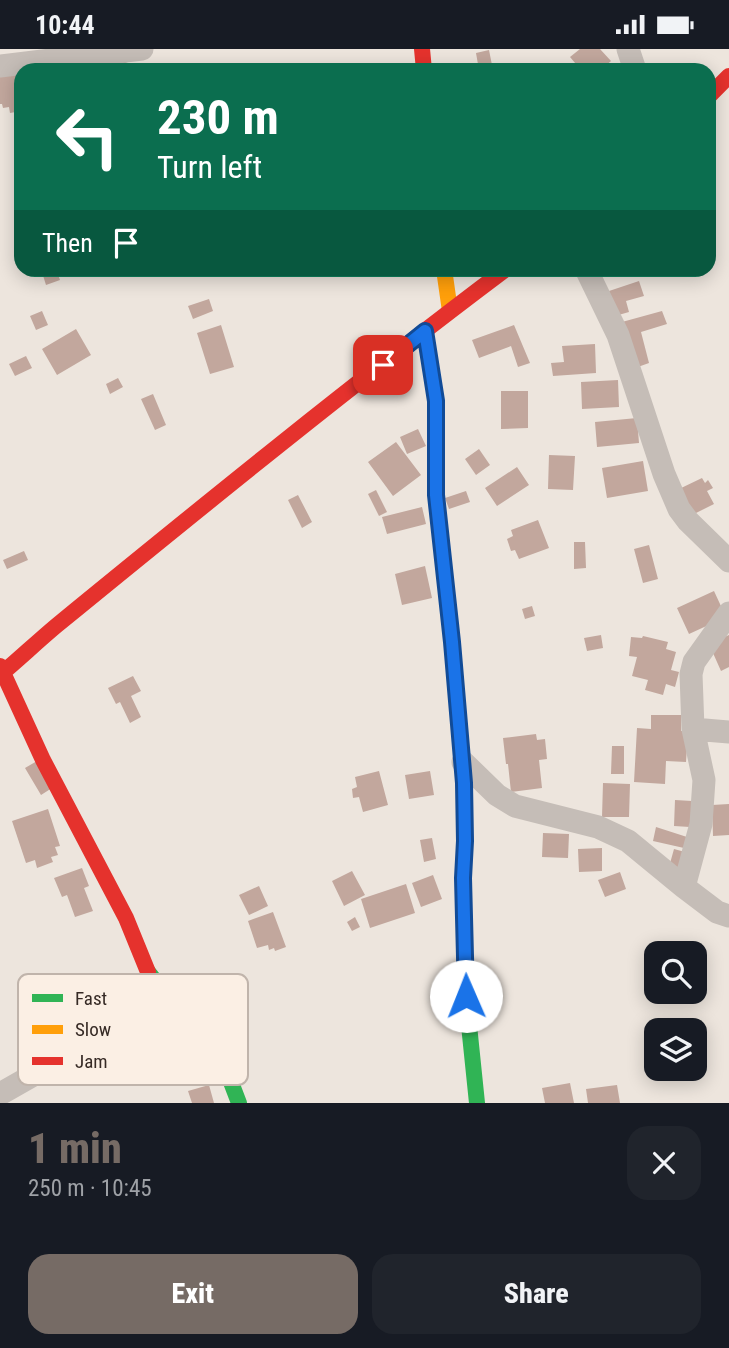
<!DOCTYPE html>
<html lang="en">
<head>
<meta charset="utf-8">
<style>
  :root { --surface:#171b24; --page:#20242c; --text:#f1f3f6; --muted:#9ea1a6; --accent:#766b65 }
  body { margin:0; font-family:"Roboto Condensed",sans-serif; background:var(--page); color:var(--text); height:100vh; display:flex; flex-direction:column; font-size:26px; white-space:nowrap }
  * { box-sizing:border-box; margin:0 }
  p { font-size:23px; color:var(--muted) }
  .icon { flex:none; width:38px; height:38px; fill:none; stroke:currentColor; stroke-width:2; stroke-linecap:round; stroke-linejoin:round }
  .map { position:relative; height:1054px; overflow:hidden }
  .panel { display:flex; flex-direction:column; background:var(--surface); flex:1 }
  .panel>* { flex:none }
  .hud { position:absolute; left:14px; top:14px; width:702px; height:214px; border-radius:21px; box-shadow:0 4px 18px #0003; background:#0b6e4f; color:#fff; overflow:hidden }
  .controls { position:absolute; left:644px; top:892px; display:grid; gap:14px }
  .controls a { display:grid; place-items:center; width:63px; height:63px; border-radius:14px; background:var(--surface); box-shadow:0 4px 18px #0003; font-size:35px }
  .pin { position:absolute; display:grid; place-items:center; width:60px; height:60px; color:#fff; margin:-30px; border-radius:14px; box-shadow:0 4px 10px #0006 }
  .me { position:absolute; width:77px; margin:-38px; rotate:359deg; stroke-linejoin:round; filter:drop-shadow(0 0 5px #0008) }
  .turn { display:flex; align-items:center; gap:24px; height:147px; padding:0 28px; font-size:32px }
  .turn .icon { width:91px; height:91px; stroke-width:2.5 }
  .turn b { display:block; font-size:49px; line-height:60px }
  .then { display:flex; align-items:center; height:66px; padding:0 28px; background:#0003; gap:14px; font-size:26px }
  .round { display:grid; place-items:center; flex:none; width:74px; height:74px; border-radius:21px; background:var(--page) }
  .summary { display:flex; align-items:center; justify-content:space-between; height:119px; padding:0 28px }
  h1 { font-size:42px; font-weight:800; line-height:52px; color:var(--accent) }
  .button { display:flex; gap:14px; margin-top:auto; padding:14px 28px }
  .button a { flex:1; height:80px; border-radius:21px; background:var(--accent); color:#fff; font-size:28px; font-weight:800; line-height:80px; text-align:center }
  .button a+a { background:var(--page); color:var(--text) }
  .status { display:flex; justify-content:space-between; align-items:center; height:49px; padding:0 35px; background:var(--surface); direction:ltr }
  .status svg { height:19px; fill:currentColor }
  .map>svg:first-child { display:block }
</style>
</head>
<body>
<div class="status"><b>10:44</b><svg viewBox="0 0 49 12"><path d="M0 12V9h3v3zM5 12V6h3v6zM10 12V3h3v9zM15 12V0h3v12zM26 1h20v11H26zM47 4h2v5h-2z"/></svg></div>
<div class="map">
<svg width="729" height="1054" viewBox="0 0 729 1054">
  <rect width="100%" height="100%" fill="#ede5dd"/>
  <!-- building -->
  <path fill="#c2a79d" d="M580,0H600L611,12L603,19L604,21H581L570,8Z
    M489,1L493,21H479L476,4Z
    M123,2L128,13L106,21H73Z
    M21,23V62L10,64L9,58L3,59L2,55H0V27Z
    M41,220H56L60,231L46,236Z
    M639,232L644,247L626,252L629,263L615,267L609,242Z
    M209,250L213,262L193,270L188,257Z
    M42,262L48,276L36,281L30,267Z
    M662,262L667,275L641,283L649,314L635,319L622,273Z
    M221,276L234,318L210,325L197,284Z
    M514,276L530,314L518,318L511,297L479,309L472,291Z
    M76,280L91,306L57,326L42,300Z
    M595,295L596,324L553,327L551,314L564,313L562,297Z
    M26,307L32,319L15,327L9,315Z
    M118,329L123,338L110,345L106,335Z
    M618,331L619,358L582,360L581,333Z
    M501,342H528V379L501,380Z
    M153,345L166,376L155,381L141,350Z
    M637,369L639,394L597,398L595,373Z
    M418,380L426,397L407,405L400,388Z
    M396,393L421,426L393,447L368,413Z
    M479,400L490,416L476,426L465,410Z
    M549,406L575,407L573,441L548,440Z
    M643,412L648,442L607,449L602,419Z
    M517,418L529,436L497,457L485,439Z
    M702,429L705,434L708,431L713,439L707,442L714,455L690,467L677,441Z
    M376,441L387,463L379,467L368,445Z
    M466,442L470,453L449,460L445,449Z
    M298,446L312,473L302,479L288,451Z
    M422,458L426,475L387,485L382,468Z
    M538,471L549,499L519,510L515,501L511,502L507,490L513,487L511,481Z
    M574,493H585L586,519L574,520Z
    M649,496L658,530L643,534L634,500Z
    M24,502L28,511L7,520L3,511Z
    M425,517L432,549L402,556L395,525Z
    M714,542L726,568L689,585L677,559Z
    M532,557L535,567L525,570L522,560Z
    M601,586L603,599L587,602L584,589Z
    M729,586V618L721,622L709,595Z
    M643,587L668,593L666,600L676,603L671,621L679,623L675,638L666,635L663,646L645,641L648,631L632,627L637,608L629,607L631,588L642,589Z
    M133,627L141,642L131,647L141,668L130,674L120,653L116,655L108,639Z
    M651,666H681V682H688L686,713L666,712L665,735L634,733L637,679L651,680Z
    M536,685L537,691L545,690L547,710L539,711L542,739L511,743L508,715H506L503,689Z
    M612,697H624V725H611Z
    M37,712L52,739L41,746L25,719Z
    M379,722L388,756L363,763L359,748L353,749L352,740L357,738L355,728Z
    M430,722L434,746L409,750L405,726Z
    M603,734L630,735L629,768H602Z
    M675,751L692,752L690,778L674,777Z
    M729,755V786L713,787L712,756Z
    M48,760L60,797L55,798L58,806L51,808L53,813L37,819L35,811L26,814L12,772Z
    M656,778L687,788L684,799L653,792Z
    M543,784L569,785L568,809L542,808Z
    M432,789L436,810L424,813L420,791Z
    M602,799V822L579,823L578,800Z
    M674,800L685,803L679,821L669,818Z
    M82,819L89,837L84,839L93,862L75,868L67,846L62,848L54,829Z
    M352,822L365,846L344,857L332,832Z
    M620,823L626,840L605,848L598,831Z
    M433,826L442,850L421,858L412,834Z
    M406,835L415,864L370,879L361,850Z
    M259,837L268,857L249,866L239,846Z
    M273,863L286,898L275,902L274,899L269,901L268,896L257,899L248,872Z
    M355,868L360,878L352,882L347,873Z
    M570,1034L574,1054H545L542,1039Z
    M209,1036L214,1054H192L188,1042Z
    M617,1036L620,1054H588L586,1040Z"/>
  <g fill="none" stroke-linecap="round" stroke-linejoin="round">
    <!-- street -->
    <path stroke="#c5bdb7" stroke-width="23" d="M628,0L635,21
      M0,17L142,0
      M586,220L618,286L664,425L679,460L688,472L729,512
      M693,680L729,683
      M463,713L497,746L515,757L598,778L628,792L684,838L717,863L729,867
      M684,838L701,775L704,731L693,680L691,625L694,613L729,564
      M0,1045L65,1008L172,953"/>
    <!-- fast -->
    <path stroke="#30b455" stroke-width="16" d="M464,864L466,947L477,1054
      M148,923L172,953L199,964L208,973L239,1054"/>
    <!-- slow -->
    <path stroke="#ff9f0a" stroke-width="16" d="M444,220L450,262
      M425,282L436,352V446L452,593L464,734V864"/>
    <!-- jam -->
    <path stroke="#e5322d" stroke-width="16" d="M422,0L424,21
      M709,47L729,27
      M0,617L43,711L126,869L148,923
      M0,626C19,610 37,593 56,577C204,456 353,335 506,220"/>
  </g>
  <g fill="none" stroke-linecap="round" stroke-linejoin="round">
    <defs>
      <path id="route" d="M383,316L425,282L436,352V446L452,593L464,734L465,792L463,829L466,947"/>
    </defs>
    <!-- route casing -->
    <use href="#route" stroke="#114b97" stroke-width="18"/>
    <!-- route -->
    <use href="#route" stroke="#1a73e8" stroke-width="12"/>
  </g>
  <!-- legend -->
  <rect x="18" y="925" width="230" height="111" rx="10" fill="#fbefe4" stroke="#c0b4ab" stroke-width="2"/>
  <rect x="32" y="945" width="31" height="8" fill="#30b455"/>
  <rect x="32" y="976" width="31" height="9" fill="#ff9f0a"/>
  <rect x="32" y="1008" width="31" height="8" fill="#e5322d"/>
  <g font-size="19" fill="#362a25">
    <text x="75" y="956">Fast</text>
    <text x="75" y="987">Slow</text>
    <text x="75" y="1019">Jam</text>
  </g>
</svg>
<div class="controls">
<a><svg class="icon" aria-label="search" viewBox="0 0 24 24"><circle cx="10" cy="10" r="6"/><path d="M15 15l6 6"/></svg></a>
<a><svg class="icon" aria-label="layers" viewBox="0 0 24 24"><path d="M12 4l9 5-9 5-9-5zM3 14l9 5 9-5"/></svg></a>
</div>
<div class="pin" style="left:383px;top:316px;background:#d93025"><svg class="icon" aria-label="arrive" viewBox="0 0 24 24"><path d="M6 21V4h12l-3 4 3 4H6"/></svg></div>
<svg class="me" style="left:466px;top:947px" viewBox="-20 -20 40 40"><circle r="19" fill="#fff"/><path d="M0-13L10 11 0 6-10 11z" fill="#1a73e8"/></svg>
<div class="hud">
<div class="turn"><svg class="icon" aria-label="left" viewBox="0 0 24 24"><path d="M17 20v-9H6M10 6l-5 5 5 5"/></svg><div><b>230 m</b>Turn left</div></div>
<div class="then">Then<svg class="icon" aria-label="arrive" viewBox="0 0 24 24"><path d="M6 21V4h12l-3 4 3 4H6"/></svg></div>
</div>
</div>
<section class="panel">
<div class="summary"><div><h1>1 min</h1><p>250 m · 10:45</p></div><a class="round"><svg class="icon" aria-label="close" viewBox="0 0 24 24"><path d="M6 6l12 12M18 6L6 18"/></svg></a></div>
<div class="button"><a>Exit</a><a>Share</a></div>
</section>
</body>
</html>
